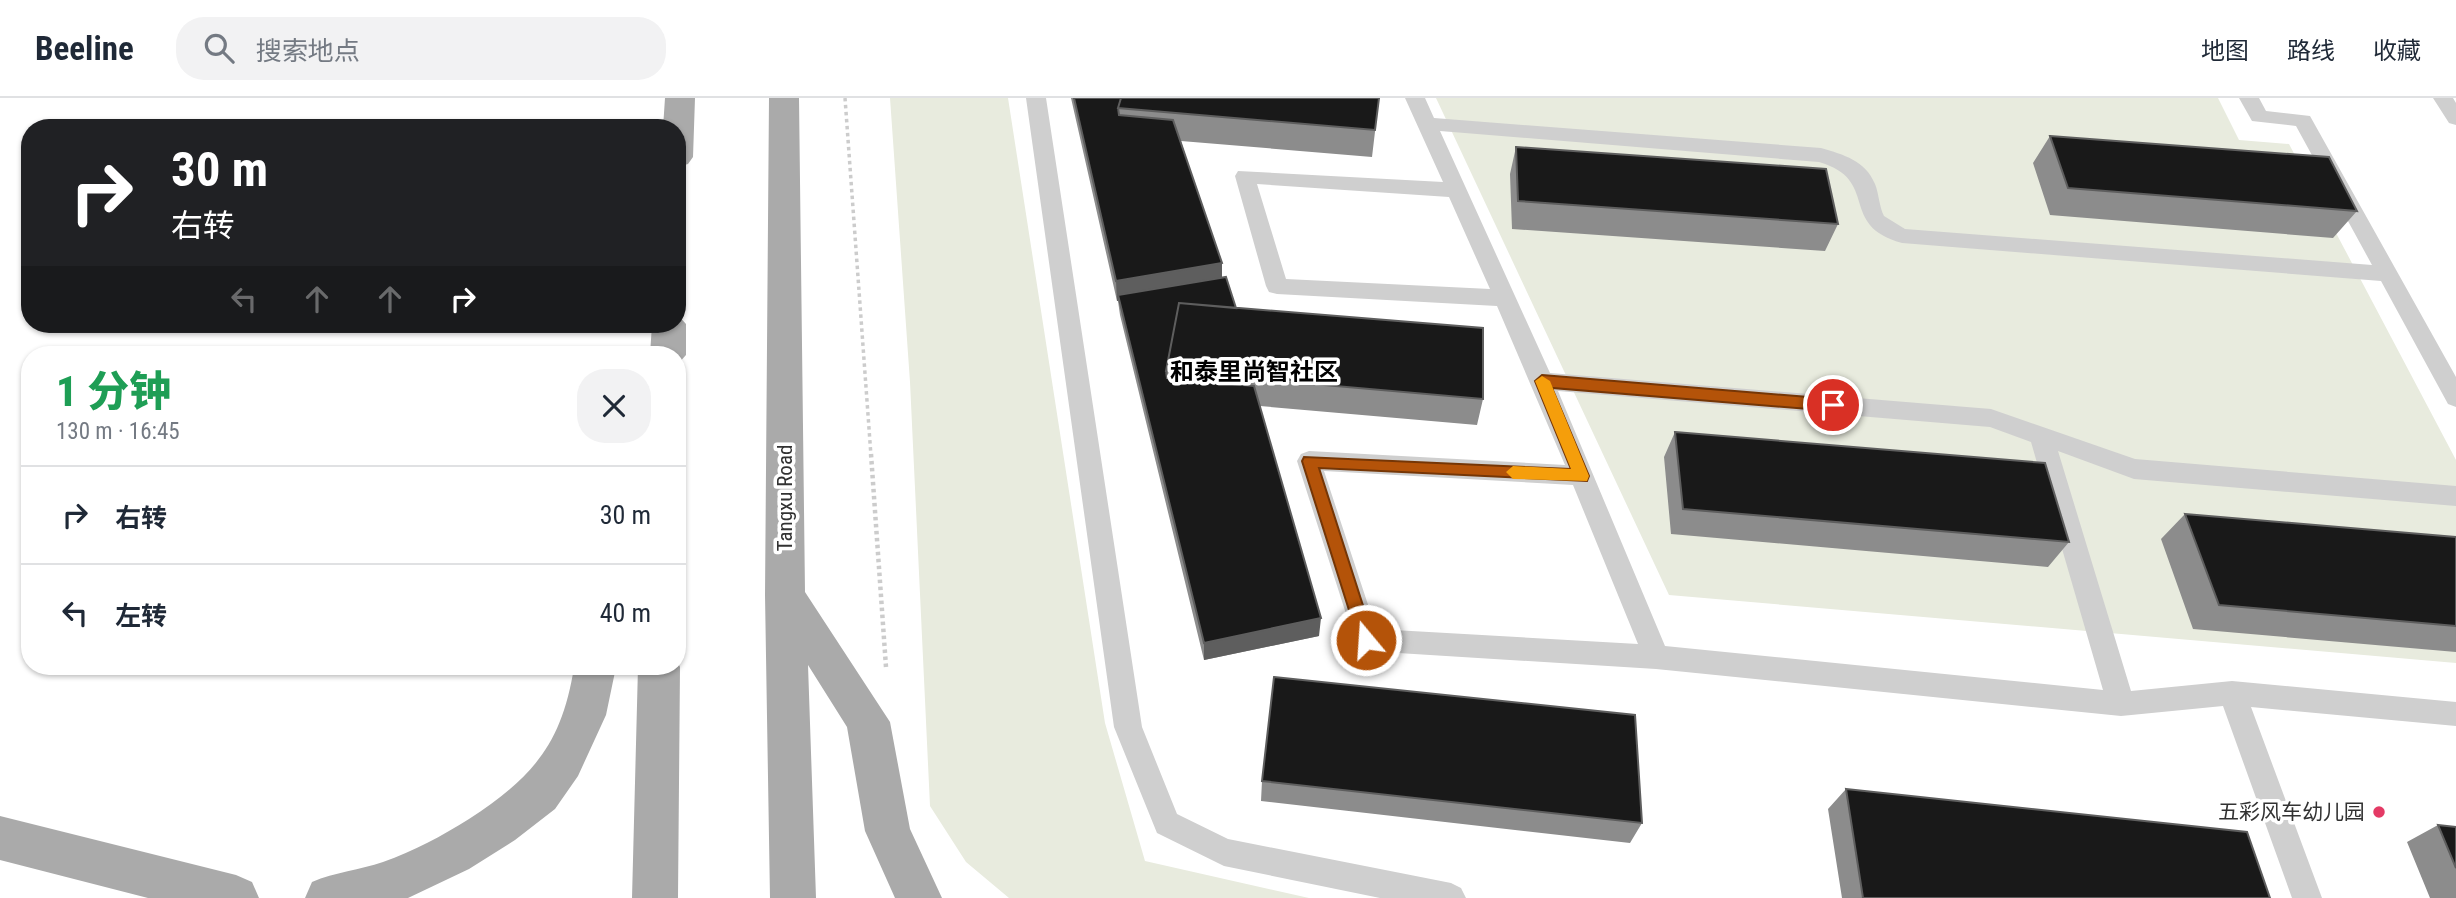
<!DOCTYPE html>
<html lang="zh">
<head>
<meta charset="utf-8">
<style>
  :root { --surface:#fff; --page:#f2f2f3; --text:#1f2937; --muted:#747a83; --line:#e0e1e3 }
  body { margin:0; font-family:"Roboto Condensed","Noto Sans SC",sans-serif; background:var(--page); color:var(--text); height:100vh; display:flex; flex-direction:column; font-size:26px; white-space:nowrap }
  * { box-sizing:border-box; margin:0 }
  p { font-size:23px; color:var(--muted) }
  .icon { flex:none; width:38px; height:38px; fill:none; stroke:currentColor; stroke-width:2; stroke-linecap:round; stroke-linejoin:round }
  .map { position:relative; flex:1; overflow:hidden }
  .drawer { position:absolute; left:21px; top:248px; width:665px; height:329px; display:flex; flex-direction:column; background:var(--surface); border-radius:28px; box-shadow:0 2px 5px #0004 }
  .drawer>* { flex:none }
  .top-card { position:absolute; left:21px; top:21px; width:665px; height:214px; border-radius:28px; box-shadow:0 2px 5px #0004; background:#202124; color:#fff; overflow:hidden }
  .pin { position:absolute; display:grid; place-items:center; width:60px; height:60px; color:#fff; margin:-30px; border:4px solid #fff; border-radius:50%; box-shadow:0 2px 7px #0007 }
  .me { position:absolute; width:77px; margin:-38px; rotate:342deg; stroke-linejoin:round; filter:drop-shadow(0 0 5px #0008) }
  .turn { display:flex; align-items:center; gap:24px; height:147px; padding:0 35px; font-size:32px }
  .turn .icon { width:91px; height:91px; stroke-width:2.5 }
  .turn b { display:block; font-size:49px; line-height:60px }
  .lanes { display:flex; align-items:center; height:66px; padding:0 35px; background:#0003; justify-content:center; gap:35px; direction:ltr }
  .lanes .off { opacity:.35 }
  .round { display:grid; place-items:center; flex:none; width:74px; height:74px; border-radius:28px; background:var(--page) }
  .summary { display:flex; align-items:center; justify-content:space-between; height:119px; padding:0 35px }
  h1 { font-size:42px; font-weight:800; line-height:52px; color:#1e9e55 }
  ul { padding:0; list-style:none }
  li { display:flex; align-items:center; gap:21px; height:98px; padding:0 35px; border-top:2px solid var(--line) }
  li div { flex:1 }
  li b { display:block; font-size:26px }
  li em { font-style:normal }
  header { display:flex; align-items:center; gap:42px; box-sizing:border-box; height:98px; padding:0 35px; background:var(--surface); border-bottom:2px solid var(--line) }
  header strong { font-size:33px }
  nav { display:flex; gap:38px; margin-inline-start:auto; font-size:24px }
  .search { width:490px; height:63px; background:var(--page); display:flex; align-items:center; gap:18px; box-sizing:border-box; padding:0 24px; border-radius:28px; color:var(--muted); font-size:26px }
  .map>svg:first-child { display:block }
</style>
</head>
<body>
<header>
<strong>Beeline</strong>
<div class="search"><svg class="icon" aria-label="search" viewBox="0 0 24 24"><circle cx="10" cy="10" r="6"/><path d="M15 15l6 6"/></svg>搜索地点</div>
<nav><a>地图</a><a>路线</a><a>收藏</a></nav>
</header>
<div class="map">
<svg width="2456" height="800" viewBox="0 0 2456 800">
  <rect width="100%" height="100%" fill="#fff"/>
  <!-- green -->
  <path fill="#e8ebde" d="M890,0H1008L1105,625L1145,763L1309,800H1009L966,764L930,708L910,284Z
    M1436,0H2218L2239,42L2289,46L2456,362V565L1669,497Z"/>
  <g fill="none" stroke-linecap="round" stroke-linejoin="round">
    <!-- path-far1 -->
    <path stroke="#ccc" stroke-width="3.5" stroke-dasharray="3.5 3.5" stroke-linecap="butt" d="M845,0L871,358"/>
    <!-- path -->
    <path stroke="#ccc" stroke-width="4.5" stroke-dasharray="3.5 3.5" stroke-linecap="butt" d="M871,356L886,569"/>
    <!-- service -->
    <path fill="#cfcfcf" fill-rule="evenodd" d="M1026,0H1046L1142,629L1177,716L1228,741L1451,785L1461,790L1466,800H1380L1224,768L1157,735L1114,629Z
      M1405,0H1425L1434,20L1821,50C1844,57 1865,62 1875,86C1879,96 1879,108 1884,118L1905,131L2372,167L2296,28L2252,23L2239,0H2259L2266,13L2310,18L2456,279V309L2448,306L2381,183L1902,145C1837,127 1881,82 1819,64L1440,33L1550,275L1991,311L2135,361L2456,388V408L2134,381L2058,353L2131,593L2232,583L2456,604V628L2251,609L2322,800H2292L2223,608L2121,618L1656,571L1366,553L1357,550L1297,363L1301,356L1309,353L1565,367L1497,208L1277,196L1269,194L1266,188L1235,78L1238,73L1443,84ZM1257,86L1449,99L1490,191L1286,181ZM1558,293L1990,329L2031,344L2103,592L1665,548ZM1324,373L1573,387L1638,546L1376,531Z
      M2433,0H2453L2456,5V27L2449,25Z"/>
    <!-- primary -->
    <path fill="#aaa" fill-rule="evenodd" d="M665,0H695L693,59L688,66L677,69V30H663Z
      M769,0H799L805,494L890,624L910,731L942,800H895L865,733L847,629L808,567L816,800H770L765,497Z
      M677,216L686,226V257L677,267V257H650L652,226H677Z
      M677,563L680,569L678,800H632L638,569H677Z
      M574,569H616L606,617L578,678L555,711L515,742L469,771L408,800H305L312,784C335,774 360,772 383,764C414,753 442,738 469,721C533,679 562,646 574,569Z
      M0,718L236,777L252,784L259,800H148L0,762Z"/>
  </g>
  <!-- wall -->
  <path fill="#8c8c8c" d="M1071,0H1379L1372,59L1181,43L1222,180L1236,210L1483,301L1477,327L1260,308L1319,538L1204,562L1120,217L1118,203H1117Z
    M2050,38L2357,113L2333,140L2050,117L2033,65Z
    M1516,49L1838,126L1825,153L1512,131L1510,76Z
    M1675,334L2069,444L2048,469L1671,436L1664,359Z
    M2185,416L2456,439V554L2193,531L2161,441Z
    M1262,683L1642,725L1630,745L1261,703Z
    M1846,691L2270,800H1842L1828,711Z
    M2438,727L2456,729V800H2430L2407,744Z"/>
  <!-- shaded-wall -->
  <path fill="#5e5e5e" d="M1222,165V186L1118,197V203H1117L1116,183Z
    M1321,520L1319,538L1204,562V545Z"/>
  <!-- building -->
  <path fill="#191919" stroke="#5e5e5e" stroke-width="2" d="M1074,0H1121L1118,10L1119,17L1173,22L1222,165L1116,183Z
    M1121,0H1379L1375,32L1118,10Z
    M2050,38L2329,59L2357,113L2068,90Z
    M1516,49L1826,71L1838,126L1518,103Z
    M1226,179L1236,210L1179,205L1166,273L1167,280L1254,288L1321,520L1204,545L1118,197Z
    M1179,205L1483,230V301L1166,273Z
    M1675,334L2045,365L2069,444L1683,411Z
    M2185,416L2456,439V528L2219,507Z
    M1274,579L1635,617L1642,725L1262,683Z
    M1846,691L2247,734L2270,800H1863Z
    M2438,727L2456,729V770Z"/>
  <!-- route -->
  <path fill="#b45309" stroke="#753606" stroke-width="2" d="M1542,277L1833,301L1840,307L1833,313L1552,290L1589,378L1587,383L1319,370L1374,542L1372,547H1360L1302,363L1304,359L1571,371L1535,283Z"/>
  <!-- slow -->
  <path fill="#f59e0b" d="M1542,278L1550,283L1589,378L1587,383L1513,381L1506,374L1513,368L1571,371L1535,283Z"/>
  <!-- markers -->
  <circle fill="#e43a65" stroke="#fff" stroke-width="2.5" cx="2379" cy="714" r="7"/>
  <g text-anchor="middle" dominant-baseline="central" stroke-width="7" stroke-linejoin="round" paint-order="stroke">
    <!-- street labels -->
    <g font-size="21" fill="#323232" stroke="#fff">
      <text transform="translate(785 400) rotate(-90)">Tangxu Road</text>
    </g>
    <!-- poi labels -->
    <g font-size="21" fill="#323232" stroke="#fff" text-anchor="end">
      <text x="2365" y="714">五彩风车幼儿园</text>
    </g>
    <!-- quarter labels -->
    <g font-size="24" font-weight="bold" fill="#000" stroke="#fff">
      <text x="1254" y="274">和泰里尚智社区</text>
    </g>
  </g>
</svg>
<div class="pin" style="left:1833px;top:307px;background:#d93025"><svg class="icon" aria-label="arrive" viewBox="0 0 24 24"><path d="M6 21V4h12l-3 4 3 4H6"/></svg></div>
<svg class="me" style="left:1366px;top:542px" viewBox="-20 -20 40 40"><circle r="17" fill="#b45309" stroke="#fff" stroke-width="3"/><path d="M0-11L8 9 0 5-8 9z" fill="#fff"/></svg>
<div class="top-card">
<div class="turn"><svg class="icon" aria-label="right" viewBox="0 0 24 24"><path d="M7 20v-9h11M14 6l5 5-5 5"/></svg><div><b>30 m</b>右转</div></div>
<div class="lanes"><svg class="icon off" aria-label="left" viewBox="0 0 24 24"><path d="M17 20v-9H6M10 6l-5 5 5 5"/></svg><svg class="icon off" aria-label="ahead" viewBox="0 0 24 24"><path d="M12 20V5M6 11l6-6 6 6"/></svg><svg class="icon off" aria-label="ahead" viewBox="0 0 24 24"><path d="M12 20V5M6 11l6-6 6 6"/></svg><svg class="icon" aria-label="right" viewBox="0 0 24 24"><path d="M7 20v-9h11M14 6l5 5-5 5"/></svg></div>
</div>
<section class="drawer">
<div class="summary"><div><h1>1 分钟</h1><p>130 m · 16:45</p></div><a class="round"><svg class="icon" aria-label="close" viewBox="0 0 24 24"><path d="M6 6l12 12M18 6L6 18"/></svg></a></div>
<ul>
<li><svg class="icon" aria-label="right" viewBox="0 0 24 24"><path d="M7 20v-9h11M14 6l5 5-5 5"/></svg><div><b>右转</b></div><em>30 m</em></li>
<li><svg class="icon" aria-label="left" viewBox="0 0 24 24"><path d="M17 20v-9H6M10 6l-5 5 5 5"/></svg><div><b>左转</b></div><em>40 m</em></li>
</ul>
</section>
</div>
</body>
</html>
